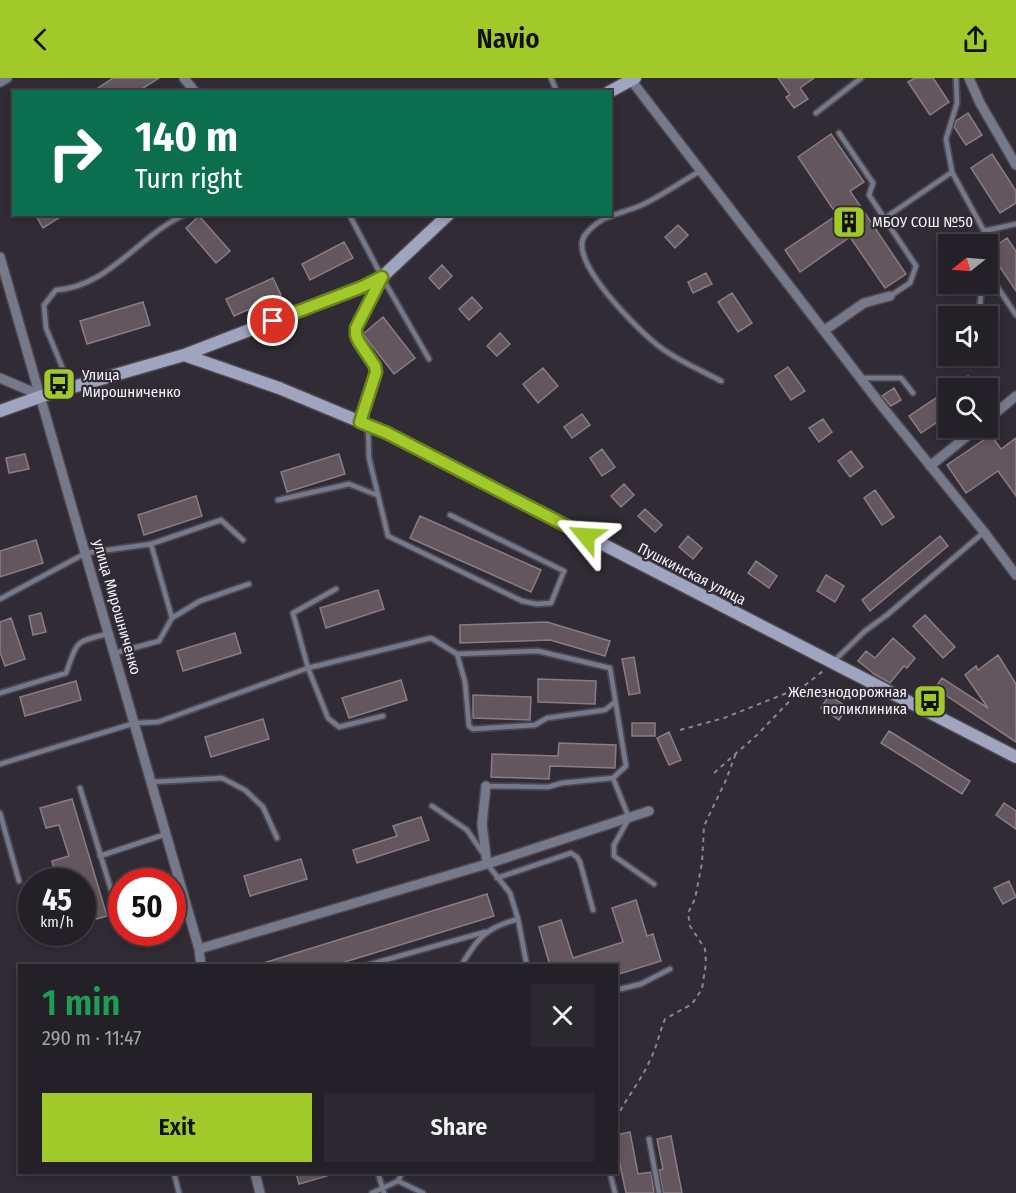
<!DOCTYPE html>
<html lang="en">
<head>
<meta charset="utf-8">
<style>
  :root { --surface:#242027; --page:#2c282f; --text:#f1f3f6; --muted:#a3a3a7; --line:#413e44; --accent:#a1c92a }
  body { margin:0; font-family:"Fira Sans Condensed",sans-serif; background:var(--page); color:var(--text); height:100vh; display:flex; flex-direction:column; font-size:22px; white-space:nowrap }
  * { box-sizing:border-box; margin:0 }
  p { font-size:20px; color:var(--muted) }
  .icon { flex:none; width:33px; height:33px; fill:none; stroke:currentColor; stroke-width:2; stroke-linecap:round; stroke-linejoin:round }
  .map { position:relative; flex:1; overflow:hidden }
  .sheet { position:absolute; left:18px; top:886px; width:600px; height:210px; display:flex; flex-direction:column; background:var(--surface); border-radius:0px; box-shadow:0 3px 9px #0003,0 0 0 2px var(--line) }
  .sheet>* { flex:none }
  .top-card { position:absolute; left:12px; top:12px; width:600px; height:126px; border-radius:0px; box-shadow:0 3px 9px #0003,0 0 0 2px var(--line); background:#0b6e4f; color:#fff; overflow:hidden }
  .needle { width:39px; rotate:253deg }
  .tools { position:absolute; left:938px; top:156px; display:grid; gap:12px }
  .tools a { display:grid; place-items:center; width:60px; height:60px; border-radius:0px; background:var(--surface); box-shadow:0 3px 9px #0003,0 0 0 2px var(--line); font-size:30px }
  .speed { position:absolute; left:18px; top:790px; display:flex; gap:12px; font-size:30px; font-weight:700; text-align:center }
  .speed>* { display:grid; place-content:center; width:78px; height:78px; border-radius:50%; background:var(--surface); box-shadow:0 3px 9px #0003,0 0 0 2px var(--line); line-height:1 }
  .speed small { font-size:15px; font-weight:400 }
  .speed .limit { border:9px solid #d22; background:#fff; color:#111 }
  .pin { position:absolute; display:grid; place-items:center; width:51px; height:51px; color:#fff; margin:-26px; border:3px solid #fff; border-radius:50%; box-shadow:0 2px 6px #0007 }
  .me { position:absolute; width:66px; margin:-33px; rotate:297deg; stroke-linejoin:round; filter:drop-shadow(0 0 4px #0008) }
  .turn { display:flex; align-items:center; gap:21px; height:126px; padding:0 24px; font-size:27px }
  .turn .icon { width:78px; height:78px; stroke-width:2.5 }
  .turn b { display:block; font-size:42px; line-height:51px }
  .round { display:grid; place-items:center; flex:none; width:63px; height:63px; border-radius:0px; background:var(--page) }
  .overview { display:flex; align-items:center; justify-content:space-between; height:102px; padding:0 24px }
  h1 { font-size:36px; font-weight:600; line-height:45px; color:#1e9e55 }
  .primary-button { display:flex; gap:12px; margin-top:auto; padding:12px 24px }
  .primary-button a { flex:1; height:69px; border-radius:0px; background:var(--accent); color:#111; font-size:24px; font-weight:600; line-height:69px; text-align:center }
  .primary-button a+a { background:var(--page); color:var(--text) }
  header { display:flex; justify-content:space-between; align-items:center; height:78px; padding:0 24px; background:var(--accent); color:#111; font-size:27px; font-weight:600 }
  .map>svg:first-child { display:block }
</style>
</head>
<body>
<header><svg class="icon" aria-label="back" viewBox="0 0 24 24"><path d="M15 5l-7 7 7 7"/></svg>Navio<svg class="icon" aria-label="share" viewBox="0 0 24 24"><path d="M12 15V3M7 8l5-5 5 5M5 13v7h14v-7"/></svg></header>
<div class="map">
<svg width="1016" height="1115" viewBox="0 0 1016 1115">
  <rect width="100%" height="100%" fill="#302b34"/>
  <!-- building -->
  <path fill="#63575d" stroke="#897d83" stroke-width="1.5" d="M113,0H159L137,14H92Z
    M778,0H814L800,10L808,21L794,30L786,19L790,17Z
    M915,0H933L949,24L930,37L908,4Z
    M968,35L982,57L966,67L954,49L956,43Z
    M831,56L864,104L850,113L906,196L885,210L850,159L800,194L785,172L837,137L798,79Z
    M992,76L1016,113V125L1000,135L971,90Z
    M35,136H65L43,150Z
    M199,138L230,173L216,185L186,150Z
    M678,147L688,157L675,170L665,159Z
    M1007,160L1016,173V213L989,173Z
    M344,164L353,180L310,202L302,186Z
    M442,187L452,198L439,211L429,200Z
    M706,195L712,206L693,215L688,204Z
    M273,200L281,217L234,238L226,221Z
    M732,215L752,245L738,254L718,224Z
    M472,219L482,230L469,242L459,231Z
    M143,224L150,247L87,266L80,243Z
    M383,239L415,280L394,296L363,256Z
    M500,255L510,266L497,278L487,268Z
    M788,289L805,313L791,322L775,298Z
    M543,290L558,308L538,325L523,306Z
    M968,298L977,310H950Z
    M894,310L901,322L891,328L882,318Z
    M948,312V337L921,355L909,338Z
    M582,336L590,347L572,360L564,349Z
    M823,341L832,354L819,364L809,350Z
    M991,357L1001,371L1016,360V418L998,393L966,415L947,387Z
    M602,371L615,389L602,398L590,380Z
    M851,373L863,389L850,399L838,383Z
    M25,376L29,391L9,395L6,380Z
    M339,376L345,396L287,414L281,394Z
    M624,406L634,417L621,429L611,418Z
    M875,412L894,439L882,447L864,420Z
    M196,418L202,438L144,457L138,437Z
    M645,431L662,447L655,454L638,438Z
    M420,438L541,492L531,514L410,460Z
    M688,458L702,470L693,481L679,469Z
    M940,458L948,468L870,533L862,522Z
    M36,462L43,485L0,499V473Z
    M756,483L777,498L769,510L748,495Z
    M826,497L844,508L835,524L817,513Z
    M378,512L384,531L326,550L320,530Z
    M41,535L46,554L33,557L29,538Z
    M925,537L955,569L943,580L913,548Z
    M11,540L25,581L5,588L0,574V544Z
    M547,544L610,563L605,578L550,562L460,565V547Z
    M235,555L241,575L183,593L177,573Z
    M893,560L915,580L907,590L904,588L890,605L874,596L858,583L866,573L875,580Z
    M998,577L1016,606V664L935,610L942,600L988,630L965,597L976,588L978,592Z
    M634,579L640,615L629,617L622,581Z
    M538,601L596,603L595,626L538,624Z
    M401,602L407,622L349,640L342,620Z
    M76,603L81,622L25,638L20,619Z
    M473,617L531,619L530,642L473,640Z
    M829,617L847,629L839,642L821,630Z
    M263,641L269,661L211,679L205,659Z
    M632,645H655V658H632Z
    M889,653L970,703L962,716L881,665Z
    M669,654L681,682L669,687L657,660Z
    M559,665L616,667L615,690L550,688L549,701L491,699L492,676L558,678Z
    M72,721L107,838L82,845V804H77L74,793L56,799L52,783L69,778L59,747L46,750L40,730Z
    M1004,725L1016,733V751L996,737Z
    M421,739L429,762L357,785L353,772L397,758L393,748Z
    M301,781L307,801L250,818L244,798Z
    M1009,803L1016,819L1003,826L994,810Z
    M487,816L494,838L332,888H260V886Z
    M636,822L647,858L653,856L661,883L616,897V888H550L539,849L561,842L573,880L623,864L612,830Z
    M630,1054L638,1096L651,1094L654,1115H626L616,1068V1057Z
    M671,1058L682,1115H663L659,1092L663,1091L657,1061Z
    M296,1095H327V1098L299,1106Z"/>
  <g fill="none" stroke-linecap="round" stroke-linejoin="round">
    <defs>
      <path id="lane" d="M551,0L557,14
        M956,0L957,25L946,61L952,94L984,153L983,166
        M816,35L861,0
        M839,55L873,105L869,117L916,188L910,205L890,218
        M700,93C681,104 663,117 644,126C621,137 602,135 585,157C566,182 641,255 660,269C678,283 701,292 721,303
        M349,136L382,199L429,281
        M885,140L952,94
        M984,153L1016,146
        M987,193L1016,237
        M979,237L982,206
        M861,300H901L913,315
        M70,308L46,250L44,227L56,212C109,209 140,156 186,136
        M361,341L376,294L375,288L359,264L356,257V250L379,204
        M368,350L369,380L388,458L522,523L537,526L551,525L564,493L450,437
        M278,422L349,406L377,417
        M151,466L221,442L243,462
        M336,511L293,535L308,590L328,640L339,649L383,638
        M0,521L86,475L151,466L172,540L159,563L115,575
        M172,540L200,523L249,506
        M457,576L538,573L610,590L626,688L613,700L562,705L548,709L486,708
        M834,583L865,553L887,537L984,454
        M0,615L66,595C78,563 74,564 107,556
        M0,686L135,645L158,644L308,590L431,560L457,576L465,604L469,648L473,651L535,647L547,640L605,632L615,624
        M613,700L629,740L614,767V778L654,806
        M151,704L222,700L245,712L263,729L277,760
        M80,710L117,831
        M432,728L467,752L482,774
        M0,735L19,803
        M100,778L166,756
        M488,787L510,815L518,841L527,888
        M497,800L571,775L577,779L580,784L593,832
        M364,888L485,854
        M461,888C478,859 486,850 518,841
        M616,912L641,906L670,891
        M649,1061L659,1115
        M174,1095L179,1115
        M378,1095L384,1115
        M610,1095L615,1115
        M398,1103L423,1115
        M372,1115L398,1103L402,1095"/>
      <path id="street" d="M184,0L195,14
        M969,0L980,25L1016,87
        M631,2L881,327L984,454L1016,497
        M0,4L7,0
        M0,179L199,871L201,888
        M825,252L864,225L890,218
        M0,300L42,318
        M987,342L1016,318
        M930,388L977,350
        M486,708L482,746L487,786
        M199,871L487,786L649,733
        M255,1095L260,1115"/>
      <path id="secondary" d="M609,14L635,0
        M184,277L279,310L387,355L1016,679
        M0,333L42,318L184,277L362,209L382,199L449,136"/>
    </defs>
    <!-- lane casing -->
    <use href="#lane" stroke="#4c4750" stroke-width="8"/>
    <!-- street casing -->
    <use href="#street" stroke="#4c4750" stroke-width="12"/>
    <!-- secondary casing -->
    <use href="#secondary" stroke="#4c4750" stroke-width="15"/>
    <!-- path -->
    <path stroke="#8a868e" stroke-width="2" stroke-dasharray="4.5 4.5" stroke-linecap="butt" d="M680,652L724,640L802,609
      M714,695L758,656L804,608L823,593
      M616,1041C626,1020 641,1003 650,982C657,969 659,955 665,941L692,926L702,911L706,885L705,871L690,848L688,835L695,821L702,785L704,748L726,702L736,675"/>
    <!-- lane -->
    <use href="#lane" stroke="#76798a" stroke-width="4.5"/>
    <!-- street -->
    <use href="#street" stroke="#76798a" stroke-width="9"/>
    <!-- secondary -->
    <use href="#secondary" stroke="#9fa4bf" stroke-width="12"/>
  </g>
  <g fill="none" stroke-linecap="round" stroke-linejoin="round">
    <defs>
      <path id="route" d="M273,243L362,209L382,199L356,250V257L359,264L375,288L376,294L360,344L387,355L586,458"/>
    </defs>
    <!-- route casing -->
    <use href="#route" stroke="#69831b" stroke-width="15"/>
    <!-- route -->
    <use href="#route" stroke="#a1c92a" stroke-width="10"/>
  </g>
  <!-- icons -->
  <defs>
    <symbol id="building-square" viewBox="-11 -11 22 22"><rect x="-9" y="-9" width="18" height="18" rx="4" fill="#a1c92a" stroke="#302b34"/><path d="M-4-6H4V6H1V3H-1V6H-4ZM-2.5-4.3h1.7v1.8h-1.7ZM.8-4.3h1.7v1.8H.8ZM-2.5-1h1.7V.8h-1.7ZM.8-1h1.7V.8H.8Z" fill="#111"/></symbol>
    <symbol id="bus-square" viewBox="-11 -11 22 22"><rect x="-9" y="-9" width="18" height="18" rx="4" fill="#a1c92a" stroke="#302b34"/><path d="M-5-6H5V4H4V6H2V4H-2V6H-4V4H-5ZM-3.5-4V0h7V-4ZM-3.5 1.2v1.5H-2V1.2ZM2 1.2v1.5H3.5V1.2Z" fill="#111"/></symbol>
  </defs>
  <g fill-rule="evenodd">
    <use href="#building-square" x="830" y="125" width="38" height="38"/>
    <use href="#bus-square" x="40" y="287" width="38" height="38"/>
    <use href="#bus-square" x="911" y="604" width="38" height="38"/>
  </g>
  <g text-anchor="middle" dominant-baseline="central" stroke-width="4.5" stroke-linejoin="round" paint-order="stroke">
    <!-- poi labels -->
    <g font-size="15" fill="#f6f3f9" stroke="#302b34" text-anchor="start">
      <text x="872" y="144">МБОУ СОШ №50</text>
      <text x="82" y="297">Улица<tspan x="82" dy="17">Мирошниченко</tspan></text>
      <text x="907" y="614" text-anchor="end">Железнодорожная<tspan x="907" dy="17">поликлиника</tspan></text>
    </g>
    <!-- street labels -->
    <g font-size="15" fill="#f6f3f9" stroke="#302b34">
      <text transform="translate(692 496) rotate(27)">Пушкинская улица</text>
      <text transform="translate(117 529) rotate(74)">улица Мирошниченко</text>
    </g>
  </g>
</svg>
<div class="tools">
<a><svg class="needle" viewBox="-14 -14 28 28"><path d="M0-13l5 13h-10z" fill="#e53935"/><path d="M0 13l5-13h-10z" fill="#a3a3a7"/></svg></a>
<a><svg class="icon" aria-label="sound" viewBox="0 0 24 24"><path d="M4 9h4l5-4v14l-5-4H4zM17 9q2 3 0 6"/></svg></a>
<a><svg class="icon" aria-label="search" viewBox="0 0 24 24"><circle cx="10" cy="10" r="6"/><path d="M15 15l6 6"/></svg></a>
</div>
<div class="speed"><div>45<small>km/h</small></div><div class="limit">50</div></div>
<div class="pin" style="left:273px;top:243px;background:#d93025"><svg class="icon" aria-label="arrive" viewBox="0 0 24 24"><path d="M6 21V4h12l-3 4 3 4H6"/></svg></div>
<svg class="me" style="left:586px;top:458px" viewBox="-20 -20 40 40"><path d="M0-17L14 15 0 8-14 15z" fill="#a1c92a" stroke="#fff" stroke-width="4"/></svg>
<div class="top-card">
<div class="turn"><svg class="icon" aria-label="right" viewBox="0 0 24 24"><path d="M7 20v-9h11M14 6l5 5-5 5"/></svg><div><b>140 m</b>Turn right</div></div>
</div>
<section class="sheet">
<div class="overview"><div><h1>1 min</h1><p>290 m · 11:47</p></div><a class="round"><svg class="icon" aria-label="close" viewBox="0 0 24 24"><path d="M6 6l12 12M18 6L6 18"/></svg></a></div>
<div class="primary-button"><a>Exit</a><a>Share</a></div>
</section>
</div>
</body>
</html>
